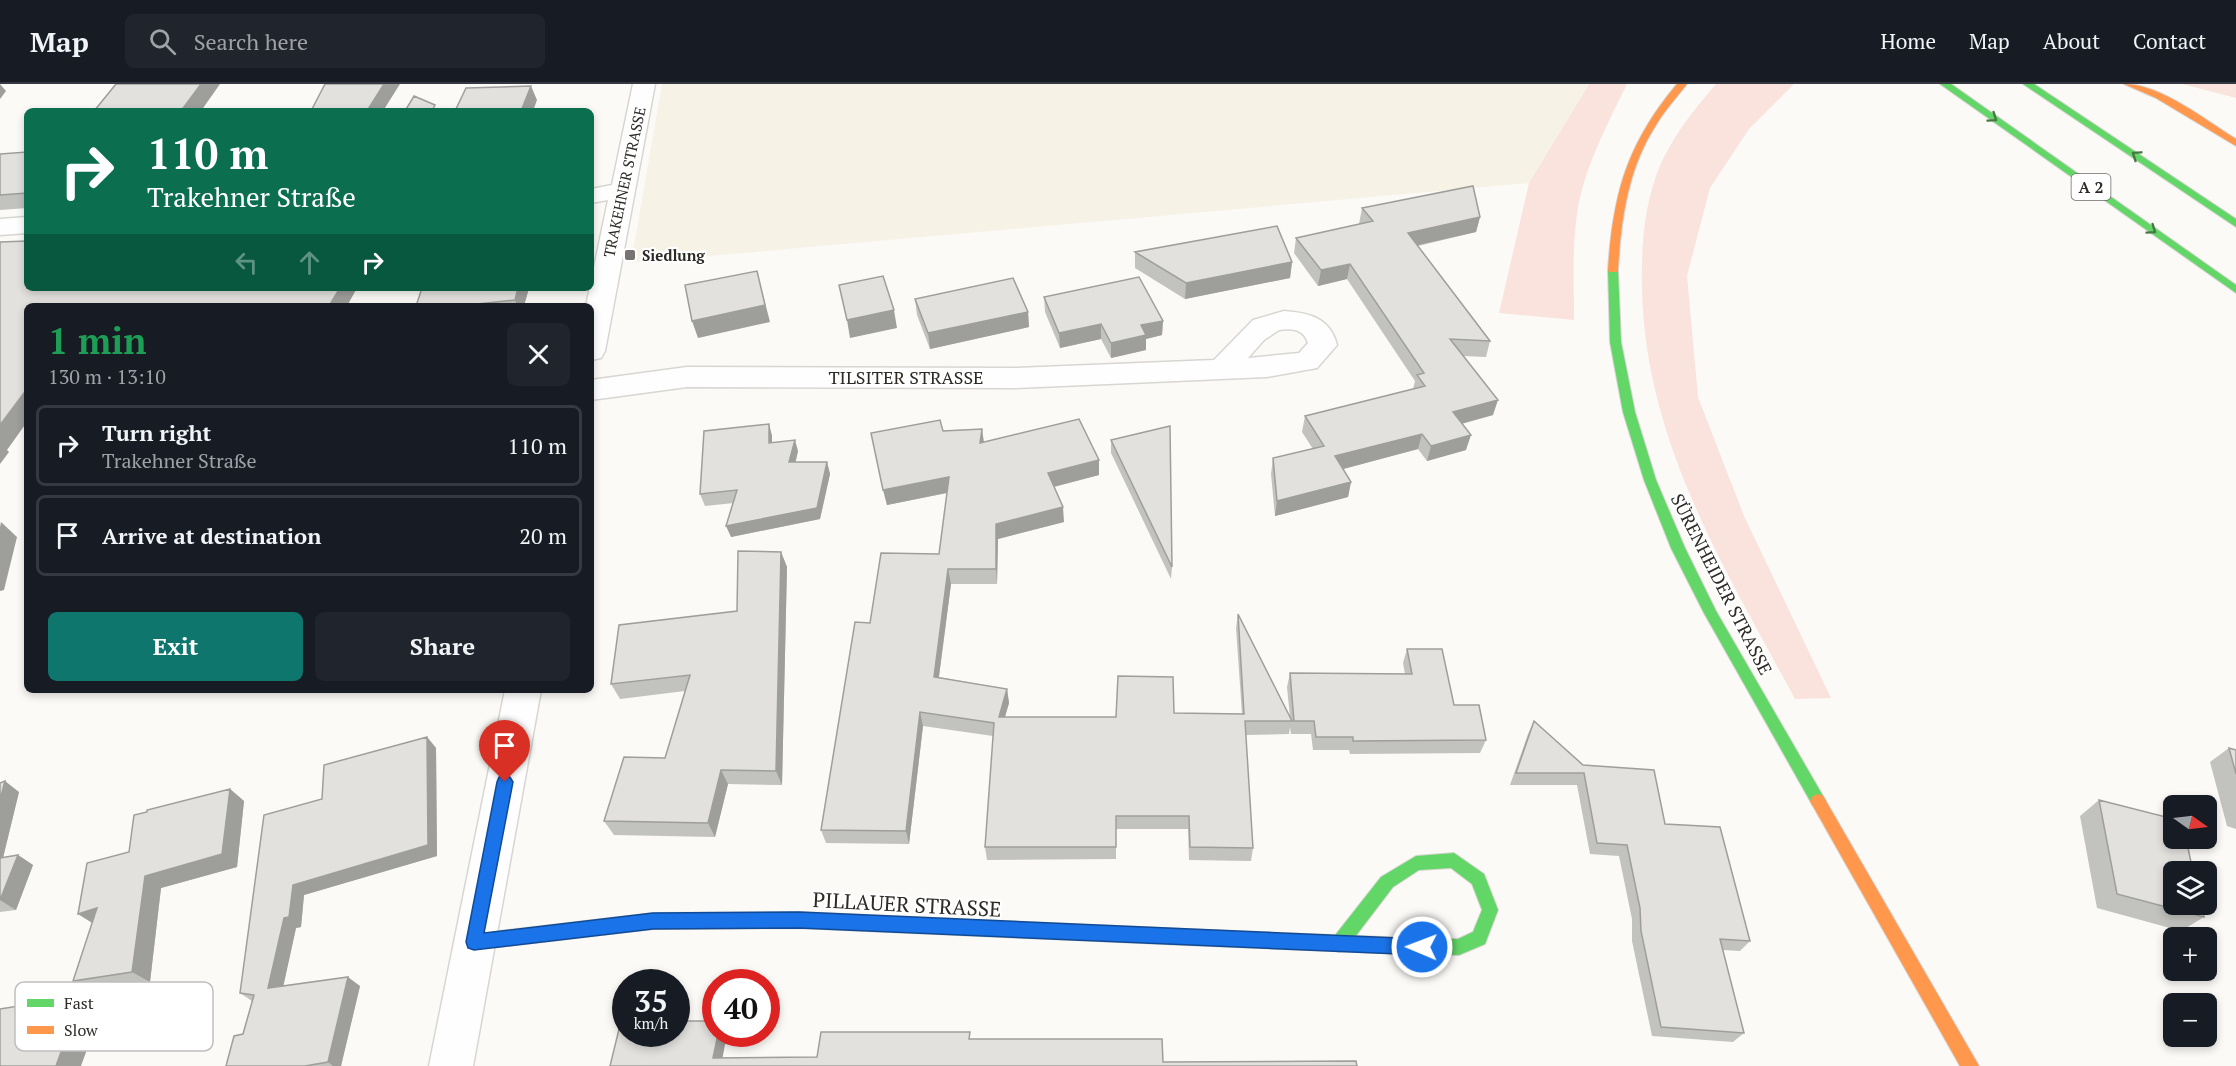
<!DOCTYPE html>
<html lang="en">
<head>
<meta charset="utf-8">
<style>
  :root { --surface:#171b24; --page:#20242c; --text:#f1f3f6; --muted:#9ea1a6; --line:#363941; --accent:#0f766e }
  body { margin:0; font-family:"PT Serif",serif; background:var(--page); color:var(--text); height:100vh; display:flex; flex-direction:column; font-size:22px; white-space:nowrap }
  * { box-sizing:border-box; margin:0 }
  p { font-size:20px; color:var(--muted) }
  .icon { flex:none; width:33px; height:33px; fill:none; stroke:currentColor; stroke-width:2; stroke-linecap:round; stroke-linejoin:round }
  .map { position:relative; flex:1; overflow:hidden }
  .side { position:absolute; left:24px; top:219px; width:570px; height:390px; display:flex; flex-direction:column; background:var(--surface); border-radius:9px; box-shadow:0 3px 9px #0003 }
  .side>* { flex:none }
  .guide { position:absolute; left:24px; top:24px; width:570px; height:183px; border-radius:9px; box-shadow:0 3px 9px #0003; background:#0b6e4f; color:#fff; overflow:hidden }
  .needle { width:39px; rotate:104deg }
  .controls { position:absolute; left:2163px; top:711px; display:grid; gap:12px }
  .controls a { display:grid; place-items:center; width:54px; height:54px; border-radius:9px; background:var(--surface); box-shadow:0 3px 9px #0003; font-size:30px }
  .speed { position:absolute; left:612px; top:885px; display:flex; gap:12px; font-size:30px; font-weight:700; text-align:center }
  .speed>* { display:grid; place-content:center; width:78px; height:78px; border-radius:50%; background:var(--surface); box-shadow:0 3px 9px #0003; line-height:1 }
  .speed small { font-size:15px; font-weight:400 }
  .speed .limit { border:9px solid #d22; background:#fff; color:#111 }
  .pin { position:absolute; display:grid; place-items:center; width:51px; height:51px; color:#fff; margin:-62px -26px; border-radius:50% 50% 50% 0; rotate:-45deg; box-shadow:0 0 6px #0007 }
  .pin .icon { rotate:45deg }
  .me { position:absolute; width:66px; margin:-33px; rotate:271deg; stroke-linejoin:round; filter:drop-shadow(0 0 4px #0008) }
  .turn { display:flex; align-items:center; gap:21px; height:126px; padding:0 24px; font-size:27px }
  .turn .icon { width:78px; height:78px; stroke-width:2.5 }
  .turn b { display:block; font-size:42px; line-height:51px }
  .lanes { display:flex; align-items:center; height:57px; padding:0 24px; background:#0003; justify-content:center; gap:30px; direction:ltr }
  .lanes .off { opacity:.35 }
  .round { display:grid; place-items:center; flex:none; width:63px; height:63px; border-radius:9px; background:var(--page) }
  .summary { display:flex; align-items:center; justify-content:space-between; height:102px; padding:0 24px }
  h1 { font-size:36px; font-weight:700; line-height:45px; color:#1e9e55 }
  .action { display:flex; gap:12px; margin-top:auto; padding:12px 24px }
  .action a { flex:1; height:69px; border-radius:9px; background:var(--accent); color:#fff; font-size:24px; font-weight:700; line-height:69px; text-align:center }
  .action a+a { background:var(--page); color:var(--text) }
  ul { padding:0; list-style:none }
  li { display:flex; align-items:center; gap:18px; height:81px; margin:0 12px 9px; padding:0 12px; border:3px solid var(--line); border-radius:9px }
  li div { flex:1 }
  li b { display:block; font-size:22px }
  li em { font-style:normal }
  header { display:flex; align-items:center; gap:36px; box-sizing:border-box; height:84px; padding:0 30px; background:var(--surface); border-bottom:2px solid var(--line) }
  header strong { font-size:28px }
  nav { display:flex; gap:33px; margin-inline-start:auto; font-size:21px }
  .search { width:420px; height:54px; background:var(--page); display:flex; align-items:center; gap:15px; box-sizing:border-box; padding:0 21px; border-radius:9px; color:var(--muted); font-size:22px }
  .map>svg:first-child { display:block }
</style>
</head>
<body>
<header>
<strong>Map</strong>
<div class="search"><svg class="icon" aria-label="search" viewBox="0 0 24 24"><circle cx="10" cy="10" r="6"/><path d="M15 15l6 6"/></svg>Search here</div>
<nav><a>Home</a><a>Map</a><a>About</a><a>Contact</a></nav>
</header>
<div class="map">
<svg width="2236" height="982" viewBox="0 0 2236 982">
  <rect width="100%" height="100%" fill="#fcfaf7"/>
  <!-- built -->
  <path fill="#f7f2e6" d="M662,0H1589L1529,99L631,179Z"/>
  <!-- green -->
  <path fill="#fae3dd" d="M1589,0H1627C1608,39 1583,86 1577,130C1572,165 1574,201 1574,236L1499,229L1529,99Z
    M1716,0H1794L1749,45L1710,104L1687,192L1698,313L1744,432L1831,614L1795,615C1725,485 1646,359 1642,207C1641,171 1643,130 1655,95C1667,59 1692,28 1716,0Z
    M2182,0H2236V14Z"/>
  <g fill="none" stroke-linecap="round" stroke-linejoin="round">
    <defs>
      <path id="street" d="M633,0H655L605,267L601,274L591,276V222H586L608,116L591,119V105L612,101Z
        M27,133V149L0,151V135Z
        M1284,227C1310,229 1330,234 1337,261L1317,284L1267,293L1015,304L687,303L591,316V296L687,283L1015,284L1214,276L1253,236ZM1279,246C1292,244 1304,245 1308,259L1299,269L1248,274L1264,256Z
        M505,606H541L473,982H429Z"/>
      <path id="fast" d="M1940,0H1951L2236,201V209Z
        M2023,0H2034L2236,135V143Z
        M1613,183L1618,186L1621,258L1635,328L1656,396L1685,464L1716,527L1823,712L1826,717L1823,722L1818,724L1813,722L1704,529L1671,464L1644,396L1623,328L1610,258L1608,186Z
        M1454,769L1484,790L1498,826L1485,860L1459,871L1409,870L1403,868L1401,862L1403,856L1409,854L1458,855L1473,848L1482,826L1472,800L1451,784L1419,786L1393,803L1345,866L1339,868L1333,866L1331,860L1333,854L1381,793L1416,772Z
        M799,828L1185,845L1191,847L1193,853L1191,859L1185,861L799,844L653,845L474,866L468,864L466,858L468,852L474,850L653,829Z"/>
      <path id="slow" d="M1677,0H1687C1676,14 1665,26 1656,41C1628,84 1621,135 1618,186L1617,188H1609L1608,186C1613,109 1627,60 1677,0Z
        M2124,0C2161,0 2205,36 2236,55V62L2156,14Z
        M1818,710L1823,712L1979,982H1960L1813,722L1810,717L1813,712Z
        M1185,845L1409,854L1415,856L1417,862L1415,868L1409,870L1185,861L1179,859L1177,853L1179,847Z"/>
    </defs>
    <!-- street casing -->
    <use href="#street" stroke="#d8d6d2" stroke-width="3"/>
    <!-- fast casing -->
    <use href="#fast" stroke="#d8d6d2" stroke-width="2"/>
    <!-- slow casing -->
    <use href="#slow" stroke="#d8d6d2" stroke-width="2"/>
    <!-- street -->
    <use href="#street" fill="#fffefe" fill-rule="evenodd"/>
    <!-- fast -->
    <use href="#fast" fill="#63d668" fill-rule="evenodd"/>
    <!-- slow -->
    <use href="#slow" fill="#ff974d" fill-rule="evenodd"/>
  </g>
  <!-- wall -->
  <path fill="#c2c2bf" d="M27,68V124L0,126V70Z
    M1362,124L1480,133L1476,148L1418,162L1490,257L1486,273L1463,272L1493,331L1462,340L1466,366L1427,377L1418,365L1343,385L1351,398L1348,413L1275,432L1271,390L1273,374L1313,365L1302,348L1305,332L1413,305L1415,297L1347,195L1318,202L1294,169L1296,154L1359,140Z
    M1135,168L1292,178L1290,194L1185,215L1135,184Z
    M529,204L524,222H416Z
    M1044,213L1163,237L1162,251L1146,255V266L1111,274L1101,255L1060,264L1045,228Z
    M915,215L1028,228L1029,243L930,265L917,231Z
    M769,340L772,352V358L798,367L795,378H827L830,390L820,435L731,453L734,419L705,422L700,410Z
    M982,345L984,359L1099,391L1054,403L1064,438L998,455L997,500H951L939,593L1007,605L1009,619L1005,633H1116L1174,629L1242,630L1236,544L1238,530L1290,633L1287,603L1290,589L1405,590L1403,579L1407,565L1454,621L1486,656L1480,669L1350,670L1349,666H1313L1311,650H1291L1290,643L1289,650L1246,651L1253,764L1251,777L1189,776L1188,745H1116V775L987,776L985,763L993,652L923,642L909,760L826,759L821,746L870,539L939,470L947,409L887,421L871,349Z
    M1111,356L1172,483L1171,495L1111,369Z
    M781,468L787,483L782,701L728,700L715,753L614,751L604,737L665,674L685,607L620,615L611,600L737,527Z
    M1534,637L1583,681L1665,740L1750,857L1740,867L1723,866L1744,949L1733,958L1652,952L1632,857V835L1619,772L1590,770L1577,701H1510L1528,650Z
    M427,653L436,664L437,772L304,811L301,843L296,844L283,902H360L341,982H226L243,950L252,917L240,909L322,715Z
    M2229,664L2236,666V745L2227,742L2210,678Z
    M0,699L19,708L3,774L18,771L33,781L16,826L0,828Z
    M230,705L244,717L237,783L161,804L150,898L91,908L73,897L92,839L78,830L129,768Z
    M2099,716L2204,833L2181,847L2097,824L2080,732Z"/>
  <!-- shaded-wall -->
  <path fill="#9e9e9b" d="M0,0L6,7L0,15Z
    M201,0H220L201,27H181Z
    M384,0H400L383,27H367Z
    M531,2L537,16L533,27H521Z
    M591,38L593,44L591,50Z
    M1480,133L1476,148L1405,164L1408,149Z
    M1292,178L1290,194L1185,215L1186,199Z
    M1350,180L1347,195L1318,202L1321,186Z
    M757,187L770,238L698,254L692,237Z
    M340,204H357L347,222H329Z
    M518,204H529L524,222H517L515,216Z
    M894,226L897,244L850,254L847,236Z
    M1028,228L1029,243L930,265L928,249Z
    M1163,237L1162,251L1146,255V266L1111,274V259L1141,241Z
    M1101,240V255L1060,264L1059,249Z
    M27,305V338L7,366L9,368L0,380V341Z
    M1498,316L1493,331L1449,343L1453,328Z
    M769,340L772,352V370L769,359Z
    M982,345L984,360L980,359Z
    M1422,350L1418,365L1332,388L1335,372Z
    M1471,351L1466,366L1427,377L1431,362Z
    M795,356L798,367L793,390L789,378Z
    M1099,376V391L1049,404L1048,389Z
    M827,378L830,390L820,435L731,453L726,442Z
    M949,393L951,408L887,421L883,406Z
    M1351,398L1348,413L1275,432L1277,417Z
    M1063,423L1064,438L998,455L997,500L996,485V440Z
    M1,438L17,453L4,506L0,507V443Z
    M781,468L787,483L782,701L776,687Z
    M948,485L951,500L937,607L934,593Z
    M1007,605L1009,619L1001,646L999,633Z
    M920,628L923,642L909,760L906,747Z
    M427,653L436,664L437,772L304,811L301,843L296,844L281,913L268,904L284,834L293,801Z
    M721,686L728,700L715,753L708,739Z
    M5,697L19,708L0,786V716Z
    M230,705L244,717L237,783L161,804L150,898L132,888L145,792Z
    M18,771L33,781L16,826L0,816Z
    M97,824L96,841L78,830Z
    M348,893L360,902L341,982H333L328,978Z
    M81,912L102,924L81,982H56Z
    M718,950H727L721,982L713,974Z"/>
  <!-- building -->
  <path fill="#e2e1de" stroke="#9e9e9b" stroke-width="1.5" d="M116,0H201L181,27H94Z
    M325,0H384L367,27H311Z
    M531,2L521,27H455L466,4Z
    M414,12L435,21L432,27H405Z
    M27,68V109L0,111V70Z
    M1473,102L1480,133L1408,149L1490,257L1450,255L1498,316L1453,328L1471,351L1431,362L1422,350L1335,372L1351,398L1277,417L1273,374L1324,362L1305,332L1425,302L1417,291L1424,289L1350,180L1321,186L1296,154L1373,137L1362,124Z
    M1277,142L1292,178L1186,199L1135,168Z
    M27,157V204H340L329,222H27V305L0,341V158Z
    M757,187L765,221L692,237L685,201Z
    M883,192L894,226L847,236L839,201Z
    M1139,193L1163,237L1141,241L1146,251L1111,259L1101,240L1059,249L1044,213Z
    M1013,194L1028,228L928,249L915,215Z
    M422,204H518L515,216L458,222H416Z
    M1079,335L1099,376L1048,389L1063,423L996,440V485H948L934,593L1007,605L999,633H1116L1118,592L1173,593L1174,629L1244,630L1238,530L1292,637H1245L1253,764L1190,763L1189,732H1116V763H985L994,639L920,628L906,747L821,746L855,538L870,539L881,469L939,470L949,393L883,406L871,349L940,336L943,347L982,345L980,359Z
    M769,340V359L795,356L789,378H827L817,424L726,442L737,406L700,410L704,347Z
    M1170,342L1172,483L1111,356Z
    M738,467L781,468L776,687L721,686L708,739L604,737L624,673L665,674L690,591L611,600L619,541L737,527Z
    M1407,565H1442L1454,621H1479L1486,656L1353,657V653H1316L1314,637H1294L1290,589L1412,590Z
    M1534,637L1583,681L1654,686L1665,740L1720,743L1750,857L1720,855L1744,949L1661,943L1641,847L1640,824L1627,761L1597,759L1584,689H1516Z
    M427,653L428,761L293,801L289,833L284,834L268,904L348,893L328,978L305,982H226L234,952L243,950L254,911L240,909L264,731L322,715L324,681Z
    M2229,664L2236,666V690Z
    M5,697L0,716V699Z
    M230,705L222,770L145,792L132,888L73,897L97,824L78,830L87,779L129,768L134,731L147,728V726Z
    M2099,716L2174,735V754H2186L2193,788H2174V820H2201L2204,833L2117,810Z
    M18,771L0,816V774Z
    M81,912L56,982H0V925Z
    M621,937H626V950H676V937H716V950H718L713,974L817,973L821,948H970L969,955H1162L1163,978L1356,977L1357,982H610Z"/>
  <!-- one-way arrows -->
  <defs><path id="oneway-chevron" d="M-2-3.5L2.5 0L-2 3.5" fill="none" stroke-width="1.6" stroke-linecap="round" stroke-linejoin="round" transform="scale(1.5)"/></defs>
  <g stroke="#467844">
    <use href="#oneway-chevron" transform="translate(1993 34) rotate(35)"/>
    <use href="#oneway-chevron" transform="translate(2136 71) rotate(-146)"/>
    <use href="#oneway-chevron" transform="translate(2152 146) rotate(35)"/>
  </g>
  <!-- route -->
  <path fill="#1a73e8" stroke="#114b97" stroke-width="1.5" d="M505,691L510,693L513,698L484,849L653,829L799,828L1422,855L1428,857L1430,863L1428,869L1422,871L799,844L653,845L474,866L468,864L466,858L497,698L499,693Z"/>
  <!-- markers -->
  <rect fill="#767370" stroke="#fff" stroke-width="2" x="624" y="165" width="12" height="12" rx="3"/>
  <g text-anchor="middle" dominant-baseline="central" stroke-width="4.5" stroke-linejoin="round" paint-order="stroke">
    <!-- far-street labels -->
    <g font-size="15" fill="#2e2b27" stroke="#fff">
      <text transform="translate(624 98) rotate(-78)">TRAKEHNER STRASSE</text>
    </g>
    <!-- far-poi labels -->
    <g font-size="15" font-weight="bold" fill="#2e2b27" stroke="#fff" text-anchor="start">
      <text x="642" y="171">Siedlung</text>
    </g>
    <!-- shield labels -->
    <rect fill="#fff" stroke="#6d6b68" stroke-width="1.5" x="2071.5" y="90" width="39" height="26" rx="4.5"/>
    <g font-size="16" font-weight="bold" fill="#2e2b27">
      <text x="2091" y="103">A 2</text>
    </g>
    <!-- street labels -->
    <g font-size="18" fill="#2e2b27" stroke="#fff">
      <text x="906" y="293">TILSITER STRASSE</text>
      <text transform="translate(1722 500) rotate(63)">SÜRENHEIDER STRASSE</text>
    </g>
    <!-- near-street labels -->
    <g font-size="21" fill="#2e2b27" stroke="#fff">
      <text transform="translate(907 820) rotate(3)">PILLAUER STRASSE</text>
    </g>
  </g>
  <!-- legend -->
  <rect x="15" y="898" width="198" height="69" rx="9" fill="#fff" stroke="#c0bfbe" stroke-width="1.5"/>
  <rect x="27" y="915" width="27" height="8" fill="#63d668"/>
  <rect x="27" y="942" width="27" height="8" fill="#ff974d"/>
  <g font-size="16" fill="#2e2b27">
    <text x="64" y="925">Fast</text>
    <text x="64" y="952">Slow</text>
  </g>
</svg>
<div class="controls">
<a><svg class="needle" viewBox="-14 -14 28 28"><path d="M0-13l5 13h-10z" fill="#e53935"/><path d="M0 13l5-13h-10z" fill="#9ea1a6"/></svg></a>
<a><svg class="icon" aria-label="layers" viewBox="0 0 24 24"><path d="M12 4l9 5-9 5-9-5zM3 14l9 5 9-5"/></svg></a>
<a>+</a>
<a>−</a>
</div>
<div class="speed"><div>35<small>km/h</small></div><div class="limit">40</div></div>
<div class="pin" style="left:505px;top:698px;background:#d93025"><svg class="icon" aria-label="arrive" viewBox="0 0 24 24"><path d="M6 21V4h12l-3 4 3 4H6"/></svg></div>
<svg class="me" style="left:1422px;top:863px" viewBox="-20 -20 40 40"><circle r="17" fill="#1a73e8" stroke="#fff" stroke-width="3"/><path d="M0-11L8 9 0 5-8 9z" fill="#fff"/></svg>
<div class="guide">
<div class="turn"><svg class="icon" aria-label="right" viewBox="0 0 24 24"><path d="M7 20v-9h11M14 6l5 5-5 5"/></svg><div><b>110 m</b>Trakehner Straße</div></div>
<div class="lanes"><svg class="icon off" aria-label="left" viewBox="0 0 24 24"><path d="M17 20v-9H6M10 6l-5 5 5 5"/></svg><svg class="icon off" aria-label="ahead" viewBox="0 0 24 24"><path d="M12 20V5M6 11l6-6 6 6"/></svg><svg class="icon" aria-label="right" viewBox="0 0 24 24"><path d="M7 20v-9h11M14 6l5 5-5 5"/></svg></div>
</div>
<section class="side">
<div class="summary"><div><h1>1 min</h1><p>130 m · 13:10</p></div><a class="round"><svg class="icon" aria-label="close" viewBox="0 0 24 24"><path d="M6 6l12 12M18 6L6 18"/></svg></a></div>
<ul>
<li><svg class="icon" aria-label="right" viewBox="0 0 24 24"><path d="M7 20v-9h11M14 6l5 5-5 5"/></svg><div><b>Turn right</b><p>Trakehner Straße</p></div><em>110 m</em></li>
<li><svg class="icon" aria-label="arrive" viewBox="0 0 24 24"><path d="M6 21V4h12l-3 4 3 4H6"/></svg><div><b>Arrive at destination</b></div><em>20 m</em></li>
</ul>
<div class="action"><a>Exit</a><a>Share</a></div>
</section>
</div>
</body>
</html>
